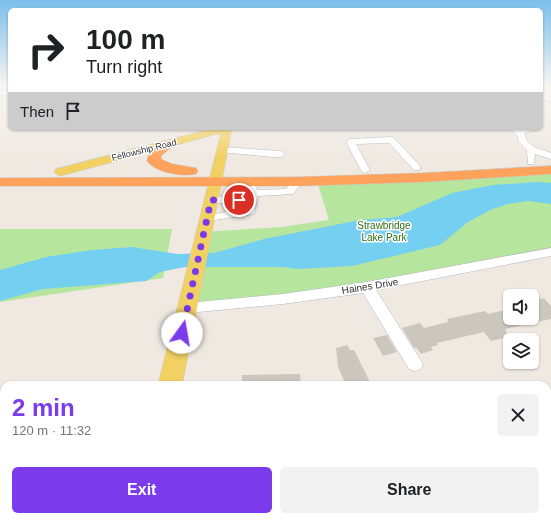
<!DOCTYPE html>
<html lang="en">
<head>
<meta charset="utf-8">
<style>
  :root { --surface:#fff; --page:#f2f2f2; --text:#202124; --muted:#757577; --accent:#7c3aed }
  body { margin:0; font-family:Helvetica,sans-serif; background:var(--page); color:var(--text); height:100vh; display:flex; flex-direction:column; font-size:15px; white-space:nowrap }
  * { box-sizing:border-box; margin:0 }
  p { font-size:13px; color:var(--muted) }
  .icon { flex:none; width:22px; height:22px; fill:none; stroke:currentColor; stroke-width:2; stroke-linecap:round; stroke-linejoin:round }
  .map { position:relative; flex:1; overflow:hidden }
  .drawer { position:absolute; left:0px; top:381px; width:551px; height:140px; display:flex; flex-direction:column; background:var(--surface); border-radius:12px 12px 0 0; box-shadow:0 1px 3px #0004 }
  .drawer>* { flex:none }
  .top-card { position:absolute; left:8px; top:8px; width:535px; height:122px; border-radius:6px; box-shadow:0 1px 3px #0004; background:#fff; color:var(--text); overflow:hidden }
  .tools { position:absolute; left:503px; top:289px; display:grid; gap:8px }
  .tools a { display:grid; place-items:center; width:36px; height:36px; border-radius:6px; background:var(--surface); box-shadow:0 1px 3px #0004; font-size:20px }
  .pin { position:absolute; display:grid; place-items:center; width:34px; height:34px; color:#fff; margin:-17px; border:2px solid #fff; border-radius:50%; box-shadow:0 1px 4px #0007 }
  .me { position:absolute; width:44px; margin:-22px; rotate:13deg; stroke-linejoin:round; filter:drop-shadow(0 0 3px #0008) }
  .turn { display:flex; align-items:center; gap:14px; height:84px; padding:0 12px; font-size:18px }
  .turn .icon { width:52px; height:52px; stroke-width:2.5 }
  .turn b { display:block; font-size:28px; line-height:34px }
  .then { display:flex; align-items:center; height:38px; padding:0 12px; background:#0003; gap:8px; font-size:15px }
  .round { display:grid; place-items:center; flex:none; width:42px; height:42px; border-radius:6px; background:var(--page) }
  .head { display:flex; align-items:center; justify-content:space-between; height:68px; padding:0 12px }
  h1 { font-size:24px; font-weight:600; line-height:30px; color:var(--accent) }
  .action { display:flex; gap:8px; margin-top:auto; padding:8px 12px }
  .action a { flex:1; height:46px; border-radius:6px; background:var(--accent); color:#fff; font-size:16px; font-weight:600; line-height:46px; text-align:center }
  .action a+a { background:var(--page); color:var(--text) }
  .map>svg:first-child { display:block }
</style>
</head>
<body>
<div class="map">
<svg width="551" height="521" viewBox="0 0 551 521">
  <rect width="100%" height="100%" fill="#efe9e1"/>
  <!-- green -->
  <path fill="#b6e59e" d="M551,170V253L403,281L188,310L204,232L281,227L329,220L317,181Z
    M0,229H172L163,278L0,302Z
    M551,461V521H345L344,517H547V462Z"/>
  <!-- water -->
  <path fill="#75cff0" d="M538,182L551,183V204L529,201L508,204L490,210L468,222L440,245L352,266L298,269L282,267H185L160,272L146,281L43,289L0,301V270L46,257L92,250L132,247L177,254L214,253L264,239L360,220L397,217L452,193L493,185Z"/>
  <!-- building -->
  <path fill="#cbc7bf" d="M544,298L551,306V319L505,329L509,337L491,341L484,332L437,343L438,345L431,347L433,350L421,354L416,347L414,348L402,328L420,323L424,328L448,322L447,319L485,311L488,314L510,309V318H532V301Z
    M387,335L397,352L383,356L373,338Z
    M347,345L350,350H354L370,382L346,385L338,367L336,348Z
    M300,374L301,385H242V375Z"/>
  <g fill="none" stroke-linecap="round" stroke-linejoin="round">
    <defs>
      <path id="minor" d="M0,91H10V95H0Z
        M541,94L551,98V102L541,98Z
        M509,128H540L525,133L526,140L534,147L551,153V159L535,154L534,164H528L527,150L518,141V136Z
        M391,137L394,138L420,166V170H414L389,143L356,144L370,170L365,173L362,172L346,142L350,139Z
        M222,147L281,151L285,154L281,157H274L219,152L218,150Z
        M297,179L302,182L293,194L258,196L254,214L208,221L202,218L208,215L245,209L246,205C237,204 210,204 206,200L207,198L226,196L247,198L248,193L245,185L246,183H254L257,190L286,189L293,180Z
        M551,248V256L376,290L423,364L421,369L415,371L409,369L363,293L283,304L198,312L188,316L183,314L181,310L183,306L198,302L283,294L367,282Z"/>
      <path id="major" d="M215,128H232L182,385H158L221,133L60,176L54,172L56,169Z
        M125,517H155L154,521H124Z"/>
      <path id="highway" d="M169,140L175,144L161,156V159L172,164L196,168L198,171L196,174C183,177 156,173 147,161C148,150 159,143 169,140Z
        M551,166V174L424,182L297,186H0V178L297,177L424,173Z"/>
    </defs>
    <!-- minor casing -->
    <use href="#minor" stroke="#b4b7c1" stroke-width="1"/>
    <!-- major casing -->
    <use href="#major" stroke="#c9c9c9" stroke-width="1"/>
    <!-- highway casing -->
    <use href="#highway" stroke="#c9c9c9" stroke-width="1"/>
    <!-- minor -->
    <use href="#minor" fill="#fff" fill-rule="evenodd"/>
    <!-- major -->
    <use href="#major" fill="#f2d163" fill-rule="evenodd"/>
    <!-- highway -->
    <use href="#highway" fill="#ffa35c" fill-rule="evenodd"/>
  </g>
  <!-- sky -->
  <linearGradient id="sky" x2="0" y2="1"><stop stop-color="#7abfeb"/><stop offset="0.54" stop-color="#f8f5f2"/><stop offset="1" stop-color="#f8f5f2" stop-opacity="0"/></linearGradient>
  <rect width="551" height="159" fill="url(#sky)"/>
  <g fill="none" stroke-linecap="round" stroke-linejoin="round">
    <!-- route -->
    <path stroke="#7c3aed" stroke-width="7" stroke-dasharray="0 12.6" d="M182,333L211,200H239"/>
  </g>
  <g text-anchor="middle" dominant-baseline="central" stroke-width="3" stroke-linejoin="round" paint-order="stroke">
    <!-- far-street labels -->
    <g font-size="9" fill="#2e2e2e" stroke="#fff">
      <text transform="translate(144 150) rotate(-14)">Fellowship Road</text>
    </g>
    <!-- park labels -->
    <g font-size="10" fill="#2c6e1b" stroke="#fff">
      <text x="384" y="225">Strawbridge<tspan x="384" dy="12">Lake Park</tspan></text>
    </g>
    <!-- street labels -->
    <g font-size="10" fill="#2e2e2e" stroke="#fff">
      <text transform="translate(370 286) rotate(-9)">Haines Drive</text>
    </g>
  </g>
</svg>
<div class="tools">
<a><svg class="icon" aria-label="sound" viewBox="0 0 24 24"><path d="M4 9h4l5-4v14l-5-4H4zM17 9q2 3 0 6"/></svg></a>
<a><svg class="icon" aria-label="layers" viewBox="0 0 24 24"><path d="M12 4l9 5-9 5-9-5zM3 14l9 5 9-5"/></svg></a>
</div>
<div class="pin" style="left:239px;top:200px;background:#d93025"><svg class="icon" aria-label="arrive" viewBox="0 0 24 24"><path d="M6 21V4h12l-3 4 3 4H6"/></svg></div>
<svg class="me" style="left:182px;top:333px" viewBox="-20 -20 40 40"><circle r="19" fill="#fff"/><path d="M0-13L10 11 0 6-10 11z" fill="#7c3aed"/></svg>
<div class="top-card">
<div class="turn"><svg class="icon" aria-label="right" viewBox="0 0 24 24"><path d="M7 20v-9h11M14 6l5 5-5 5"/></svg><div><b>100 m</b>Turn right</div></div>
<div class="then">Then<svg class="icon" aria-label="arrive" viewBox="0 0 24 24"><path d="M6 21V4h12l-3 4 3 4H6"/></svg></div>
</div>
<section class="drawer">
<div class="head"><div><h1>2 min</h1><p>120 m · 11:32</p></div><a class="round"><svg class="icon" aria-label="close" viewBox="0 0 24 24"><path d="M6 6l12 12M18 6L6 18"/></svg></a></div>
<div class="action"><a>Exit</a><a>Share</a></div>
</section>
</div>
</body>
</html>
